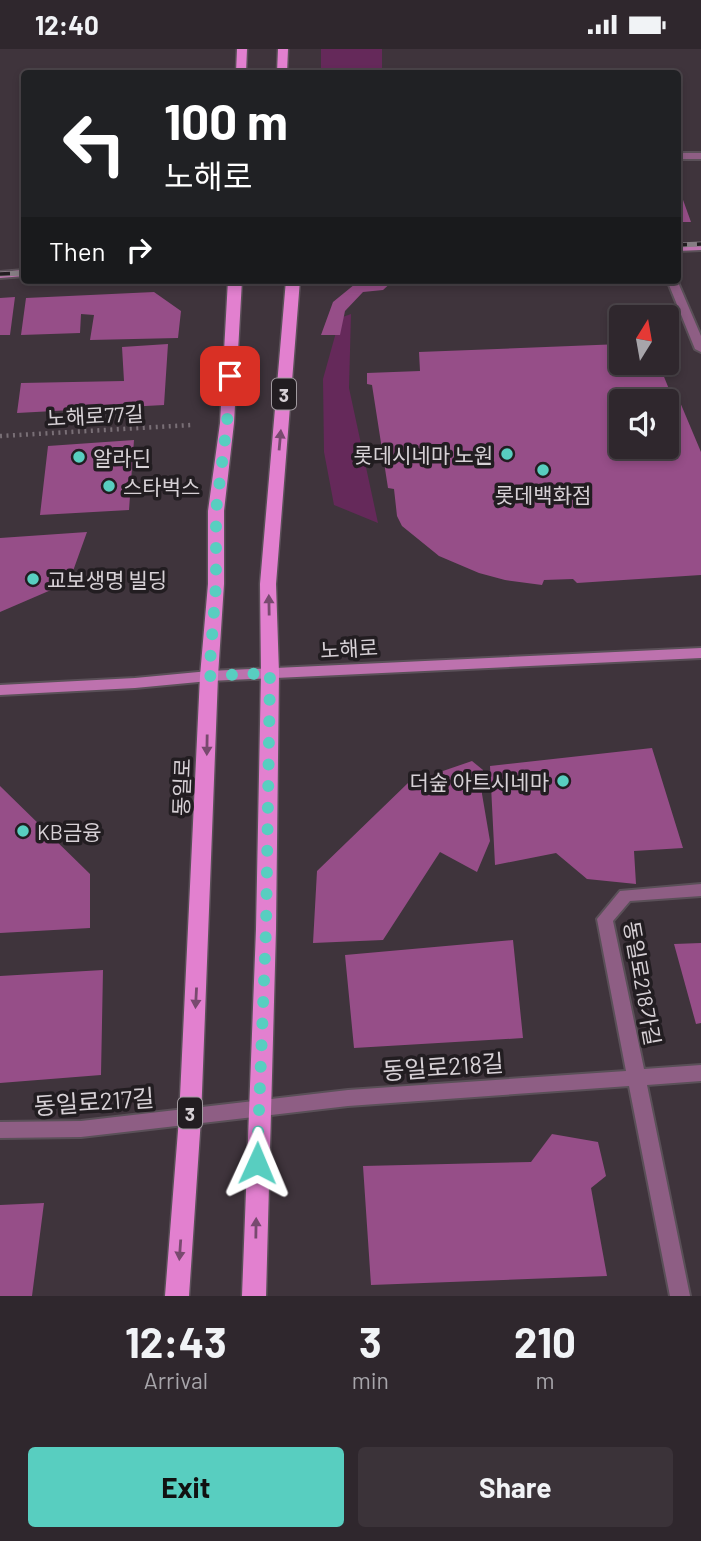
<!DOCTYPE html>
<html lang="en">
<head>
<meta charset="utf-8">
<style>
  :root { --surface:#2f272d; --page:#3b3339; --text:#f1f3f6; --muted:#a7a5aa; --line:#4a4449; --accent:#58cec0 }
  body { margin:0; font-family:Barlow,"Noto Sans KR",sans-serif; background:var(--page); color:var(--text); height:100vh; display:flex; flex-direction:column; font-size:26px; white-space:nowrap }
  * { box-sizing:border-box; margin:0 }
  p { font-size:23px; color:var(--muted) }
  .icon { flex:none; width:38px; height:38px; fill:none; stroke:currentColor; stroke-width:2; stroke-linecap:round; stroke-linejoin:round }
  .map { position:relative; height:1247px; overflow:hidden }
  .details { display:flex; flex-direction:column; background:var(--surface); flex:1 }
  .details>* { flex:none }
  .top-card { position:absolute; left:21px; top:21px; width:660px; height:214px; border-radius:7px; box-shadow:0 4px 10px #0003,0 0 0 2px var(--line); background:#202124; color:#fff; overflow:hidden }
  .needle { width:46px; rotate:11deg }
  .tools { position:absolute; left:609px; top:256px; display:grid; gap:14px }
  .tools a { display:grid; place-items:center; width:70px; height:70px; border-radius:7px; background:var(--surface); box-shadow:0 4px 10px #0003,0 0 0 2px var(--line); font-size:35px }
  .pin { position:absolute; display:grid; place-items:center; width:60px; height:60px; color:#fff; margin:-30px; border-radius:14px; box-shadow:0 4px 10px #0006 }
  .me { position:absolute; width:77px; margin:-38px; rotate:1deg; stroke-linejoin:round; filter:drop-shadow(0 0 5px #0008) }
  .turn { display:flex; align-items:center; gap:24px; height:147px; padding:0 28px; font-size:32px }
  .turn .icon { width:91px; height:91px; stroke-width:2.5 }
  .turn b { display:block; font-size:49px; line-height:60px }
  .then { display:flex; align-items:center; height:66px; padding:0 28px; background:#0003; gap:14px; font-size:26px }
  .eta { display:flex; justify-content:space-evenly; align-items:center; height:119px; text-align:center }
  .eta b { font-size:42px; font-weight:700; line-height:49px }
  .button { display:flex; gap:14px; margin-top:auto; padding:14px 28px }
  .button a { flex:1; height:80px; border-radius:7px; background:var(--accent); color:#111; font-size:28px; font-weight:700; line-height:80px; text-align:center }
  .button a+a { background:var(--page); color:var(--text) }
  .status { display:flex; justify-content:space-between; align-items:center; height:49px; padding:0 35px; background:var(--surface); direction:ltr }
  .status svg { height:19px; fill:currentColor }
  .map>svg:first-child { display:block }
</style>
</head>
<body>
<div class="status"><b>12:40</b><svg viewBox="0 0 49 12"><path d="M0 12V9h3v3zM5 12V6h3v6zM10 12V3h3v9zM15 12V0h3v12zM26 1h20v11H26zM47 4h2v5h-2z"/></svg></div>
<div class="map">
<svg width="701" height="1247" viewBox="0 0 701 1247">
  <rect width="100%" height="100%" fill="#3f343c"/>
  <!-- green -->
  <path fill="#65295a" d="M321,0H382V24H321Z
    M351,265L349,339L378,474L334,456L324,403L323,330L340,269Z"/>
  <!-- building -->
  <path fill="#964e88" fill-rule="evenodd" d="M677,137H678L691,173H677Z
    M360,231H394L383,241L363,243L345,262L340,286H321L333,253Z
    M154,243L181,262L178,289L90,291L94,266L81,265L80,284L21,286L26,249Z
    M15,248L10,286H0V249Z
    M168,295L164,356L17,364L21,334L124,332L122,298Z
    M621,295V313H658L671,345L677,346L701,403V526L577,534L573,530L544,531L542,536L505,531L479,524L439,507L402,477L397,467L394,440L388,439L372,336L367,335V324L420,322L419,303ZM621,352H667V397H621Z
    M134,391L129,461L40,466L48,397Z
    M87,483L73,522L58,538L0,563V489Z
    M652,699L683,799L634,802L636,835L587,830L556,804L495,816L490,717Z
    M472,712L483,721L482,745L490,792L477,823L440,803L383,891L313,894L317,822L408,734Z
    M0,737L90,825V879L0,884Z
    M513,891L523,989L354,999L345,906Z
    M701,894V974L696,975L674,895Z
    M103,921L101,1026L0,1034V927Z
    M552,1085L598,1093L606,1127L591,1139L607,1227L371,1236L363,1117L531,1113Z
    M44,1154L32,1247H0V1156Z"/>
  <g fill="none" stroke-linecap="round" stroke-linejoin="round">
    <defs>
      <path id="street" d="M677,104H701V110H677Z
        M667,231H677L701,287V303L695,300Z
        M701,835V847L630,852L613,872L644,1020L701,1016V1032L647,1036L690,1247H670L629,1037L348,1057L81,1088L0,1089V1073L81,1072L348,1041L626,1022L597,870L620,842Z"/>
      <path id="secondary" d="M701,195V201L677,202V196Z
        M24,221V227L0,229V223Z
        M701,599V609L209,632L135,639L0,646V636L135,629L209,622Z"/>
      <path id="primary" d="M237,0H247L246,24H236Z
        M278,0H288L287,24H277Z
        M228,231H242L234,374L224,462V535L218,627L201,1069L189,1247H165L179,1069L200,627L208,535V462L220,374Z
        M286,231H300L276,535L279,624L276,880L266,1247H242L256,880L261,624L260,535Z"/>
    </defs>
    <!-- street casing -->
    <use href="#street" stroke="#5a5058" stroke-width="4"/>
    <!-- secondary casing -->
    <use href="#secondary" stroke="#5a5058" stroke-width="4"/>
    <!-- primary casing -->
    <use href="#primary" stroke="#5a5058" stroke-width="3"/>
    <!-- path -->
    <path stroke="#796f76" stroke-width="4.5" stroke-dasharray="2 4.5" stroke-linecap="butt" d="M0,387L192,376"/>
    <!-- street -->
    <use href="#street" fill="#8e5e84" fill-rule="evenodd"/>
    <!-- secondary -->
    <use href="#secondary" fill="#bd72ae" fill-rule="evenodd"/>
    <!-- primary -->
    <use href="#primary" fill="#e280cf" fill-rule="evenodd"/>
    <defs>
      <path id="rail" d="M677,196L701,195
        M0,225L24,224"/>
    </defs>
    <!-- rail casing -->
    <use href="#rail" stroke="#857d83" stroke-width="5"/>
    <!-- rail -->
    <use href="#rail" stroke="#221d21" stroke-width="3.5" stroke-dasharray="10" stroke-linecap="butt"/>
  </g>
  <!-- one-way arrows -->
  <defs><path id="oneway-solid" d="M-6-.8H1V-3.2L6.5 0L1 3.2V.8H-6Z" transform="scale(1.75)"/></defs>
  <g fill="#784a6f">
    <use href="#oneway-solid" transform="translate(280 391) rotate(-85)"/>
    <use href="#oneway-solid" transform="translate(269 556) rotate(-91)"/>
    <use href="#oneway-solid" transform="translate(207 696) rotate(91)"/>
    <use href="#oneway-solid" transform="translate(196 949) rotate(93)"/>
    <use href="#oneway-solid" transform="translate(256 1179) rotate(-89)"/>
    <use href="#oneway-solid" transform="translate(180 1201) rotate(94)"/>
  </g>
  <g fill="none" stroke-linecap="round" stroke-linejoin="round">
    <!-- route -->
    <path stroke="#58cec0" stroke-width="12" stroke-dasharray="0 21.6" d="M230,327L227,374L216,462V536L209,627L270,624L266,880L257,1114"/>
  </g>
  <!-- markers -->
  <g fill="#58cec0" stroke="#221d21" stroke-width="2.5">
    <circle cx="507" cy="405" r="7"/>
    <circle cx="79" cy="408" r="7"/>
    <circle cx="543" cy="421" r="7"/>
    <circle cx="109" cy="437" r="7"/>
    <circle cx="33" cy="530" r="7"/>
    <circle cx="563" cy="732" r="7"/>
    <circle cx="23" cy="782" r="7"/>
  </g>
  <g text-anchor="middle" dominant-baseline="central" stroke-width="7" stroke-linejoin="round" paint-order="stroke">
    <!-- shield labels -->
    <g fill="#221d21" stroke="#a19ba0" stroke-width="2">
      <rect x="272" y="329.5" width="24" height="31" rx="5"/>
      <rect x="178" y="1048.5" width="24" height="31" rx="5"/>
    </g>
    <g font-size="19" font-weight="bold" fill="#d7d1d6">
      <text x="284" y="345">3</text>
      <text x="190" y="1064">3</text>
    </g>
    <!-- street labels -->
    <g font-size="21" fill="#d7d1d6" stroke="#221d21">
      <text transform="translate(95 366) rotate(-3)">노해로77길</text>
      <text transform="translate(349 599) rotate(-3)">노해로</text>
      <text transform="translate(181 738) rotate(-88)">동일로</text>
      <text transform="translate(643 934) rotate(80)">동일로218가길</text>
    </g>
    <!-- poi labels -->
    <g font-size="21" fill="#d7d1d6" stroke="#221d21" text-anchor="start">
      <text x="493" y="405" text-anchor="end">롯데시네마 노원</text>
      <text x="93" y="408">알라딘</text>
      <text x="123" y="437">스타벅스</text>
      <text x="543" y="445" text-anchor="middle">롯데백화점</text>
      <text x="47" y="530">교보생명 빌딩</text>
      <text x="549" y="732" text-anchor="end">더숲 아트시네마</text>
      <text x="37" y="782">KB금융</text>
    </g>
    <!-- near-street labels -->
    <g font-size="24" fill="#d7d1d6" stroke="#221d21">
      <text transform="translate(443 1017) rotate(-4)">동일로218길</text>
      <text transform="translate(94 1052) rotate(-4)">동일로217길</text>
    </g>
  </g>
</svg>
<div class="tools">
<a><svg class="needle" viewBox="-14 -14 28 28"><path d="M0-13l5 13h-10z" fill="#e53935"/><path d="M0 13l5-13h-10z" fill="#a7a5aa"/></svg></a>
<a><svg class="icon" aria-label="sound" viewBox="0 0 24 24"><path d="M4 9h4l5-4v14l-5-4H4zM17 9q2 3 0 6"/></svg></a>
</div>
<div class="pin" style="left:230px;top:327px;background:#d93025"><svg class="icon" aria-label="arrive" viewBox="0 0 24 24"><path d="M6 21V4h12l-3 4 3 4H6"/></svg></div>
<svg class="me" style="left:257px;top:1114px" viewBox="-20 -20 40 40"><path d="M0-17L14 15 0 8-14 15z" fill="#58cec0" stroke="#fff" stroke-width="4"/></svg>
<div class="top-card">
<div class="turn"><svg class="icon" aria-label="left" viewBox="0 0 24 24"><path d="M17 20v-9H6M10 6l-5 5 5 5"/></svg><div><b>100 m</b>노해로</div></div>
<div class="then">Then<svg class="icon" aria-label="right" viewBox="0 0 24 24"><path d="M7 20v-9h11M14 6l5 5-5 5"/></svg></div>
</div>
</div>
<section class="details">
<div class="eta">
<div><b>12:43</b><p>Arrival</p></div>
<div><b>3</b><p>min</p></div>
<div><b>210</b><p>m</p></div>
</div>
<div class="button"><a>Exit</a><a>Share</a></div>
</section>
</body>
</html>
